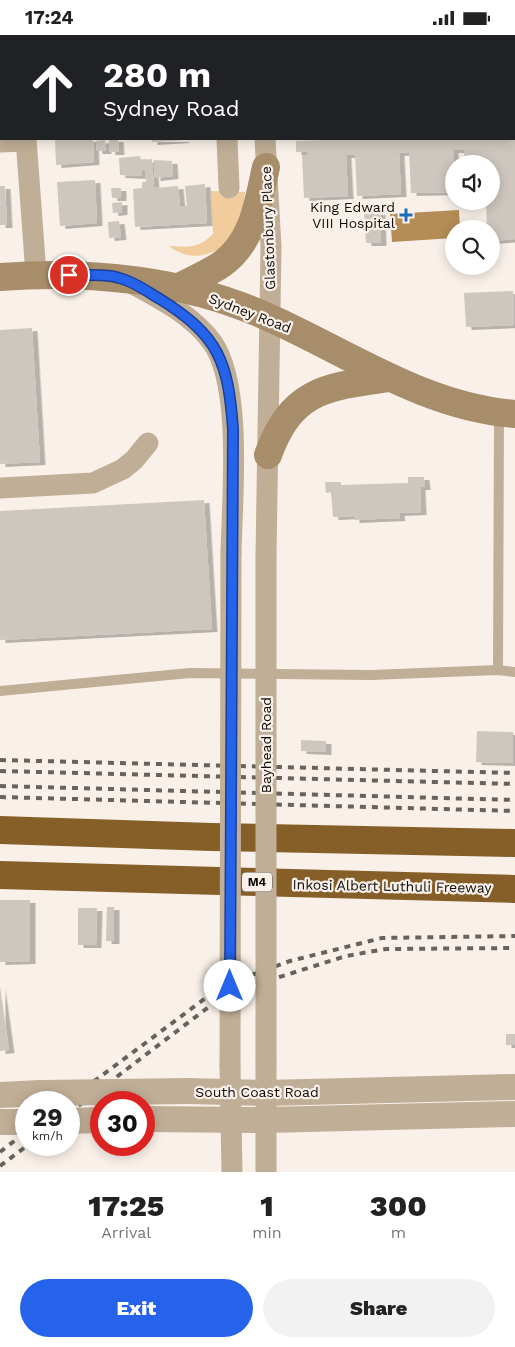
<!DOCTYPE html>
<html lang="en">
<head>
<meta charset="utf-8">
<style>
  :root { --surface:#fff; --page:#f2f2f2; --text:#222; --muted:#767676; --accent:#2563eb }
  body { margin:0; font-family:"Work Sans",sans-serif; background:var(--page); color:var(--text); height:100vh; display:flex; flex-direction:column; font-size:19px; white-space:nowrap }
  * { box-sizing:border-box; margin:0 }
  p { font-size:16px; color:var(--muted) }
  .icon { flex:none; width:28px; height:28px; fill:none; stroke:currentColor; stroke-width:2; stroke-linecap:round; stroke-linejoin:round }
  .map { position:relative; height:1137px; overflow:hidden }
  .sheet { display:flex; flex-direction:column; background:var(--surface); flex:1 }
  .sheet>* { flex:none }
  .banner { position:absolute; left:0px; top:0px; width:515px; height:105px; box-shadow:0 2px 12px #0003; background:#202124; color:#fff; overflow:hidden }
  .controls { position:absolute; left:445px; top:120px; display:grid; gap:10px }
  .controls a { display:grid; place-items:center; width:55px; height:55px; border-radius:50%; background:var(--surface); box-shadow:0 2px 12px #0003; font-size:25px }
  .speed { position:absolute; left:15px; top:1056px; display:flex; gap:10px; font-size:25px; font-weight:700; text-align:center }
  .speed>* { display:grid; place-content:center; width:65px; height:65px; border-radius:50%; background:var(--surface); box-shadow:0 2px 12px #0003; line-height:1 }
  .speed small { font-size:12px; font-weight:400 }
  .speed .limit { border:8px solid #d22; background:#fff; color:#111 }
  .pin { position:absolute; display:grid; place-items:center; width:42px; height:42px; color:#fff; margin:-21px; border:2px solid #fff; border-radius:50%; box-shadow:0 1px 5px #0007 }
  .me { position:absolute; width:55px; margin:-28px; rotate:0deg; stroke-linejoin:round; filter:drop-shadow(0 0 4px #0008) }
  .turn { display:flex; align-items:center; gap:18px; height:105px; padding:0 20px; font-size:22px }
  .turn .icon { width:65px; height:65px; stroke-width:2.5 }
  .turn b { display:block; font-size:35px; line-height:42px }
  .eta { display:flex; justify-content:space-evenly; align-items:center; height:85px; text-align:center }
  .eta b { font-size:30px; font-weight:800; line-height:35px }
  .button { display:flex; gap:10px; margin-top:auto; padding:10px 20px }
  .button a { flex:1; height:58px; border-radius:30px; background:var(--accent); color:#fff; font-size:20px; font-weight:800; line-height:58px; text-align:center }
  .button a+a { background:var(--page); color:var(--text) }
  .status { display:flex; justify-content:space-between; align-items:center; height:35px; padding:0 25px; background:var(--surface); direction:ltr }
  .status svg { height:14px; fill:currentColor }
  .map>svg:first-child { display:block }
</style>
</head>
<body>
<div class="status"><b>17:24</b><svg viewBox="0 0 49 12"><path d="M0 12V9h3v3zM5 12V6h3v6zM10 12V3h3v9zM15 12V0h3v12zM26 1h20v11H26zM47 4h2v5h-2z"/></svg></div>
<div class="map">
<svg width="515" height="1137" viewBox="0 0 515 1137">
  <defs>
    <filter id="shadow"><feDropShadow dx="5.5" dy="3" stdDeviation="0" flood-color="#0004"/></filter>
  </defs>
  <rect width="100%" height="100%" fill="#f9f1e9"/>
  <!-- green -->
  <path fill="#f2cc9d" d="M211,156L245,157C244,167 243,177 240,187C229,217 195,232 169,211C188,212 198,214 213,199Z"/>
  <!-- water -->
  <path fill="#b48c56" d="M459,175L460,194H454V203L392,207L390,179Z"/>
  <!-- building -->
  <path fill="#cec7bf" filter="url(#shadow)" d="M55,104H93L94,127L56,130Z
    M109,104H118L119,117H110Z
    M152,104H184V105L152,107Z
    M357,104H515V204L491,206V194H487L486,166H491V129H465L464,115H453L454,157L411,158L409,117L399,118L401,159L357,161L355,120H346L348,161L304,163L302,120H307V117H296V106Z
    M105,105L106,116H97L96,106Z
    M140,121L141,125L152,124L154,153L178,151L180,171H187L185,151L205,149L207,188L135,192L133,154L142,153V147H146L145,134L141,135L142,141L120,140L119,123Z
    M154,125L172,126L173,141L155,143Z
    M95,145L97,188L60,191L57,147Z
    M0,151H5L7,190H0Z
    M111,153H121V163H112Z
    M122,167V177L113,178L112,168Z
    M380,177L381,208H366L364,178Z
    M119,186L121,202L109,203L108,187Z
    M513,256L514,290L466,292L464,258Z
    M32,293L40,427L0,429V295Z
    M408,442H424L425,452H420L421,477L399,478L400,483L354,485V481L333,482L331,457L326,458L325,447H341V450L408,448Z
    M204,465L212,594L0,605V476Z
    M477,696L513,697V728L476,727Z
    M301,705L326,706V717L301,716Z
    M0,865H30V926L0,927Z
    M107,872H114V906H106Z
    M78,873H97L96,910H78Z
    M0,951L9,1015L0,1016Z
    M506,999H515V1010H506Z"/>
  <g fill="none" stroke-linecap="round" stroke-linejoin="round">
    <!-- service -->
    <path stroke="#c1ae97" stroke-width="10" d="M436,1L438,0
      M498,635L515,637
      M0,656L190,638L371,640L498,635L499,378"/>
    <!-- minor -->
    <path stroke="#c1ae97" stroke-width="21" d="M21,0V1
      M221,0V1
      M259,0L260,1
      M26,104L36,239
      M227,104L229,153
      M265,104L271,212L266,520
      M0,107L26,106
      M133,249C161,264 193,281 212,307C243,350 232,465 231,518
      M0,453L93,448L123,434L134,425L148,408
      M230,1030L232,1137
      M266,1137V1024"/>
    <!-- tertiary -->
    <path stroke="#c1ae97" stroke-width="26" d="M189,1056L266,1058L515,1052
      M0,1060L41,1058
      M144,1084L267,1085L515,1079
      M69,1086L101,1085
      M0,1087H26"/>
    <!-- secondary -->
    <path stroke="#a88d6a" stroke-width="28" d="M0,242C91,235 187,245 270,283C350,319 425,372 515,379
      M177,253C192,245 209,238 222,229C254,206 258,167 266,132
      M268,420C292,354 326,352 389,343"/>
    <!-- motorway -->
    <path stroke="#865f28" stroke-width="28" d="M0,795L212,802L515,808
      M0,840L515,854"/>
    <!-- rail -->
    <path stroke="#67625d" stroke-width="4" stroke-dasharray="6 6" stroke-linecap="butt" d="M0,725L515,738
      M0,736L515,749
      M0,751L515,765
      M0,762L515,776
      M65,1068L207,962L246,942L290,926L382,903L515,901
      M69,1078L210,971L251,951L346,921L386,914L515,913
      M0,1117L26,1097
      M0,1131L28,1110"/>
    <!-- minor-bridge -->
    <path stroke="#c1ae97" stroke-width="21" d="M266,1024V520
      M230,1030L231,518"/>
    <!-- tertiary-bridge -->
    <path stroke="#c1ae97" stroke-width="26" d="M41,1058L189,1056"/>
  </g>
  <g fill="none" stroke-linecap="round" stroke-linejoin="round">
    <defs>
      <path id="route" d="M69,240C85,241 105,238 119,243C133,246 148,257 160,264C219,301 228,326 233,394L230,951"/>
    </defs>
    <!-- route casing -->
    <use href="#route" stroke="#184099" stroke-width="12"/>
    <!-- route -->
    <use href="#route" stroke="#2563eb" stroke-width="9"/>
  </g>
  <!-- markers -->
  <path fill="#1d6bba" stroke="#f9f1e9" stroke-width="2" d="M403.5 172.5h5v5h5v5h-5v5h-5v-5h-5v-5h5z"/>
  <g text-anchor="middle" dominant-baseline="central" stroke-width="4.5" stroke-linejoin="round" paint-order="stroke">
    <!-- shield labels -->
    <rect fill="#f9f1e9" stroke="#55514c" stroke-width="1" x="242" y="837.5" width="30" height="19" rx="4"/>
    <g font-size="12" font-weight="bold" fill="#0f0c09">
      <text x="257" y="847">M4</text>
    </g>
    <!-- poi labels -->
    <g font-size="14" fill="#0f0c09" stroke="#f9f1e9" text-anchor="end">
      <text x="395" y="172">King Edward<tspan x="395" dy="16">VIII Hospital</tspan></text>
    </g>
    <!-- street labels -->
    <g font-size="14" fill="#0f0c09" stroke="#f9f1e9">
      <text transform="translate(268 193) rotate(-92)">Glastonbury Place</text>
      <text transform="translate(250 278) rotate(21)">Sydney Road</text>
      <text transform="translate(266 710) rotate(-90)">Bayhead Road</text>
      <text transform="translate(392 851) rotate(1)">Inkosi Albert Luthuli Freeway</text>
      <text x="257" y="1057">South Coast Road</text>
    </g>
  </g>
</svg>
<div class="controls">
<a><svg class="icon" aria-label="sound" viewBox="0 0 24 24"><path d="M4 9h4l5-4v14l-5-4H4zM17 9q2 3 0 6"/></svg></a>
<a><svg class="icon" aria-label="search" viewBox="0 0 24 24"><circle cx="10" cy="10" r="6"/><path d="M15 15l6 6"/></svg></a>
</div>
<div class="speed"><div>29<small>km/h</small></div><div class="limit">30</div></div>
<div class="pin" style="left:69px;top:240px;background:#d93025"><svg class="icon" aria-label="arrive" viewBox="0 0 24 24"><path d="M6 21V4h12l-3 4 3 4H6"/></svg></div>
<svg class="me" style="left:230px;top:951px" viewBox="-20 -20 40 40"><circle r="19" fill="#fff"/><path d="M0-13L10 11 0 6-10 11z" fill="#2563eb"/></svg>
<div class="banner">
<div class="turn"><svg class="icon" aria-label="ahead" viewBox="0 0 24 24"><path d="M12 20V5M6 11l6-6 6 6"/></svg><div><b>280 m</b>Sydney Road</div></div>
</div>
</div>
<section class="sheet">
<div class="eta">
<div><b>17:25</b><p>Arrival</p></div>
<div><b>1</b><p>min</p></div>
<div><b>300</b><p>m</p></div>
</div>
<div class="button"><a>Exit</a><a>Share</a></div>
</section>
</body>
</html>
